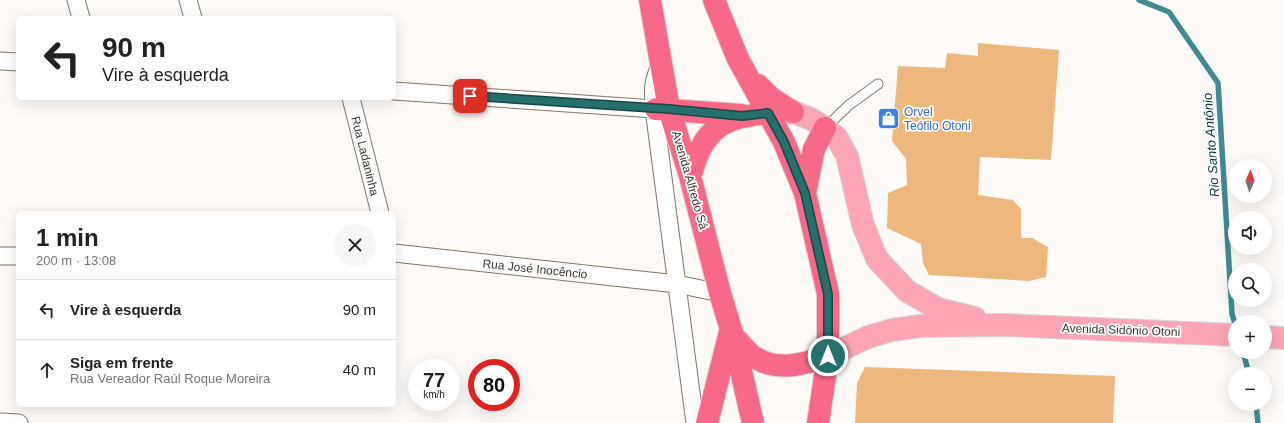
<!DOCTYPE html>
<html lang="pt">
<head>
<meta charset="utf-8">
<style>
  :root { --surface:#fff; --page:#f6f6f6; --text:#222; --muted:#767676; --line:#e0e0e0 }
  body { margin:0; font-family:Arial,sans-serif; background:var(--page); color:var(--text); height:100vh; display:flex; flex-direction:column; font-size:15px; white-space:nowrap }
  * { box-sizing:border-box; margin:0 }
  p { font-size:13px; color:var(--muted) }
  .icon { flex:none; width:22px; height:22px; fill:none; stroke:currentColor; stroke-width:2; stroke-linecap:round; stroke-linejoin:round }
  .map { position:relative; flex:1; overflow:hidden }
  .details { position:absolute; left:16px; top:211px; width:380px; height:196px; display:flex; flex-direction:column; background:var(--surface); border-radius:6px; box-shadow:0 4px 16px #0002 }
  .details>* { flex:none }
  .banner { position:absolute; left:16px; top:16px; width:380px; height:84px; border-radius:6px; box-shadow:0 4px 16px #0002; background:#fff; color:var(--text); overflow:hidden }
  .needle { width:26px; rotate:3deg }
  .buttons { position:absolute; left:1228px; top:159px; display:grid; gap:8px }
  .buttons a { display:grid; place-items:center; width:44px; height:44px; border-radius:50%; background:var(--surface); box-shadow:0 4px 16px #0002; font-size:20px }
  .speed { position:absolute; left:408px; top:359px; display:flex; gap:8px; font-size:20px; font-weight:700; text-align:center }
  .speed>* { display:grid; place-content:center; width:52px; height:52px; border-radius:50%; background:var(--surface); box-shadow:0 4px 16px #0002; line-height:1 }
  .speed small { font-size:10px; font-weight:400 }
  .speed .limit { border:6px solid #d22; background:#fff; color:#111 }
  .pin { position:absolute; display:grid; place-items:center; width:34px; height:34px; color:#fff; margin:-17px; border-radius:8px; box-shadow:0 2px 6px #0006 }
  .me { position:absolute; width:44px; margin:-22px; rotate:0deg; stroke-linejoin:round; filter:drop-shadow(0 0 3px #0008) }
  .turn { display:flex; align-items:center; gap:14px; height:84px; padding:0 20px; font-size:18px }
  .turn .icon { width:52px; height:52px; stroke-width:2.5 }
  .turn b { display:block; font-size:28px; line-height:34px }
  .round { display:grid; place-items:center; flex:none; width:42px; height:42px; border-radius:21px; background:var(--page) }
  .summary { display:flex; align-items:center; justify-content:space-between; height:68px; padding:0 20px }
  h1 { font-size:24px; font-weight:700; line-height:30px }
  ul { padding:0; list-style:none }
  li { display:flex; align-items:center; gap:12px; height:60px; padding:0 20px; border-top:1px solid var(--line) }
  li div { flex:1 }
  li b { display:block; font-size:15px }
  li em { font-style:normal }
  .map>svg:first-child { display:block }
</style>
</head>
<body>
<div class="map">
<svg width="1284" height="423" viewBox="0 0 1284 423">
  <rect width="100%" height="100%" fill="#fdfaf7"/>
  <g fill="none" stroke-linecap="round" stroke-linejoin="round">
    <!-- stream -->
    <path stroke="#418a91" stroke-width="5.5" d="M1139,0L1169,12L1218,83L1232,314L1235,324
      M1243,352L1249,374
      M1256,404L1258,423"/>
  </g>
  <!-- building -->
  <path fill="#eeb77d" d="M978,43L1059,50L1051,160L980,157L978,195L1013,200L1021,209V238H1032L1048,247L1046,277L1029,281L929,275L923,263L921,244L887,228L888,193L907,185L906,159L892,141L898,66L945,68L947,53L978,56Z
    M865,367L1115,376L1113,423H855L857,383Z"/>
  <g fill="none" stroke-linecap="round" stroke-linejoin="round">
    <defs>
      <path id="lane" d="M825,128L849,105L878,84"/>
      <path id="street" d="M76,0L81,18
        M188,0L193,18
        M0,61L18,62
        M661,65C652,80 653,92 654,109L695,423
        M394,91L654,109
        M351,98L380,213
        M394,253L677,284L720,293
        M0,256H18
        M0,422L19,423"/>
      <path id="primary" d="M774,113L793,112L811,119L825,128L837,138L847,156L863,225L877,259L907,291L938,309L975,318
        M1265,337L1284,338
        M828,356L868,337L892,330L920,326L1007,325L1235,335"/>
      <path id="highway" d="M650,0L669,109L690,176L720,293L733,336L753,423
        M714,0L738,59L784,142L805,193L828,294V356L818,423
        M758,85L771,98L793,112
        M656,109L741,115
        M690,176C694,166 697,153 703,144C718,119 742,116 768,113
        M805,193L814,149L825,128
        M733,336C738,341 744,348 750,354C774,373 802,365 828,356
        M707,423L730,332"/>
    </defs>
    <!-- lane casing -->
    <use href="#lane" stroke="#847668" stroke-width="11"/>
    <!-- street casing -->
    <use href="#street" stroke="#847668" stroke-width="19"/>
    <!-- primary casing -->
    <use href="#primary" stroke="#d8d7d6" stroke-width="24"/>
    <!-- highway casing -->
    <use href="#highway" stroke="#d8d7d6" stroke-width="24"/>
    <!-- lane -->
    <use href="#lane" stroke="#fff" stroke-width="9"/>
    <!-- street -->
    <use href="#street" stroke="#fff" stroke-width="17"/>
    <!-- primary -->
    <use href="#primary" stroke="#fba5b7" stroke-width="22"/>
    <!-- highway -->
    <use href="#highway" stroke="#f86987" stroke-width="22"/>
  </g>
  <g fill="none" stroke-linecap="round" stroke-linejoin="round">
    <defs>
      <path id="route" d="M470,96L669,109L742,116L768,113L784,142L805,193L828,294V356"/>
    </defs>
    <!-- route casing -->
    <use href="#route" stroke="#184846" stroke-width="10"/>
    <!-- route -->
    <use href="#route" stroke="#256f6c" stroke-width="7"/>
  </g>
  <!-- icons -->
  <defs>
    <symbol id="shop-square" viewBox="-11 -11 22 22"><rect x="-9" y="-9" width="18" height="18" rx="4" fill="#3f7fe0" stroke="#fff"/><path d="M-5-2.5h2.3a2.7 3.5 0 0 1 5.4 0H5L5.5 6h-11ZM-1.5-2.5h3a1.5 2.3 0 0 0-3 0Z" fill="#fff"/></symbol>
  </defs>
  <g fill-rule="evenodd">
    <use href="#shop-square" x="876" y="106" width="25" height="25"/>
  </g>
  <g text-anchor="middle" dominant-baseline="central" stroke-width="3.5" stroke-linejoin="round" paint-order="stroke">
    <!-- shop labels -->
    <g font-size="12" fill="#366cbe" stroke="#fff" text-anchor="start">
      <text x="904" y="112">Orvel<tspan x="904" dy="14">Teófilo Otoni</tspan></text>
    </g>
    <!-- street labels -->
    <g font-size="12" fill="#3c3630" stroke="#fff">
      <text transform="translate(365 156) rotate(76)">Rua Ladaninha</text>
      <text transform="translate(690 180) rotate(74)">Avenida Alfredo Sá</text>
      <text transform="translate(535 269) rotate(6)">Rua José Inocêncio</text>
      <text transform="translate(1121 330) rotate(2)">Avenida Sidônio Otoni</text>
    </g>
    <!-- water labels -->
    <g font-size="13" font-style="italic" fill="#04383d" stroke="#fff">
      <text transform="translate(1211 145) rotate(-94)">Rio Santo Antônio</text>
    </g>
  </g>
</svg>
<div class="buttons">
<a><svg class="needle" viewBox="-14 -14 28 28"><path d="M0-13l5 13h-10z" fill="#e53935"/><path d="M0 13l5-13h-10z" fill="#767676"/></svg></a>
<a><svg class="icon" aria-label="sound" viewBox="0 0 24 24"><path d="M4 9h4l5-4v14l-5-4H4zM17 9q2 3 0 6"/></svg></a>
<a><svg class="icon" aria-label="search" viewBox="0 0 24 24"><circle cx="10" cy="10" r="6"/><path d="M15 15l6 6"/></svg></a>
<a>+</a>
<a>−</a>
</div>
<div class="speed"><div>77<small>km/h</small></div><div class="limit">80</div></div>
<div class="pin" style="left:470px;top:96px;background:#d93025"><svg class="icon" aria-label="arrive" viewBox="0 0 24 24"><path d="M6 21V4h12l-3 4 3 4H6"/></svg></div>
<svg class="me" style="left:828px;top:356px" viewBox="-20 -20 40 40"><circle r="17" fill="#256f6c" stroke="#fff" stroke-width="3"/><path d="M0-11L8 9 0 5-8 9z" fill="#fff"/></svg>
<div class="banner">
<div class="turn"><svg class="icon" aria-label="left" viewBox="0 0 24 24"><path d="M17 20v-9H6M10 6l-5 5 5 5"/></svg><div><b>90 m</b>Vire à esquerda</div></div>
</div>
<section class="details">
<div class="summary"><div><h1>1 min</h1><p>200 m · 13:08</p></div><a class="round"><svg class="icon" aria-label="close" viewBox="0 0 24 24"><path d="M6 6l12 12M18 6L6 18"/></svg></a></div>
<ul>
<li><svg class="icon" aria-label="left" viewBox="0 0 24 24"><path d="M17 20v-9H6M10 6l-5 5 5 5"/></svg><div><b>Vire à esquerda</b></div><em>90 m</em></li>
<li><svg class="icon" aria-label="ahead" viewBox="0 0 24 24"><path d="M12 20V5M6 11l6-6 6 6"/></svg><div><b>Siga em frente</b><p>Rua Vereador Raúl Roque Moreira</p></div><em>40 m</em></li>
</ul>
</section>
</div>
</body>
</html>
